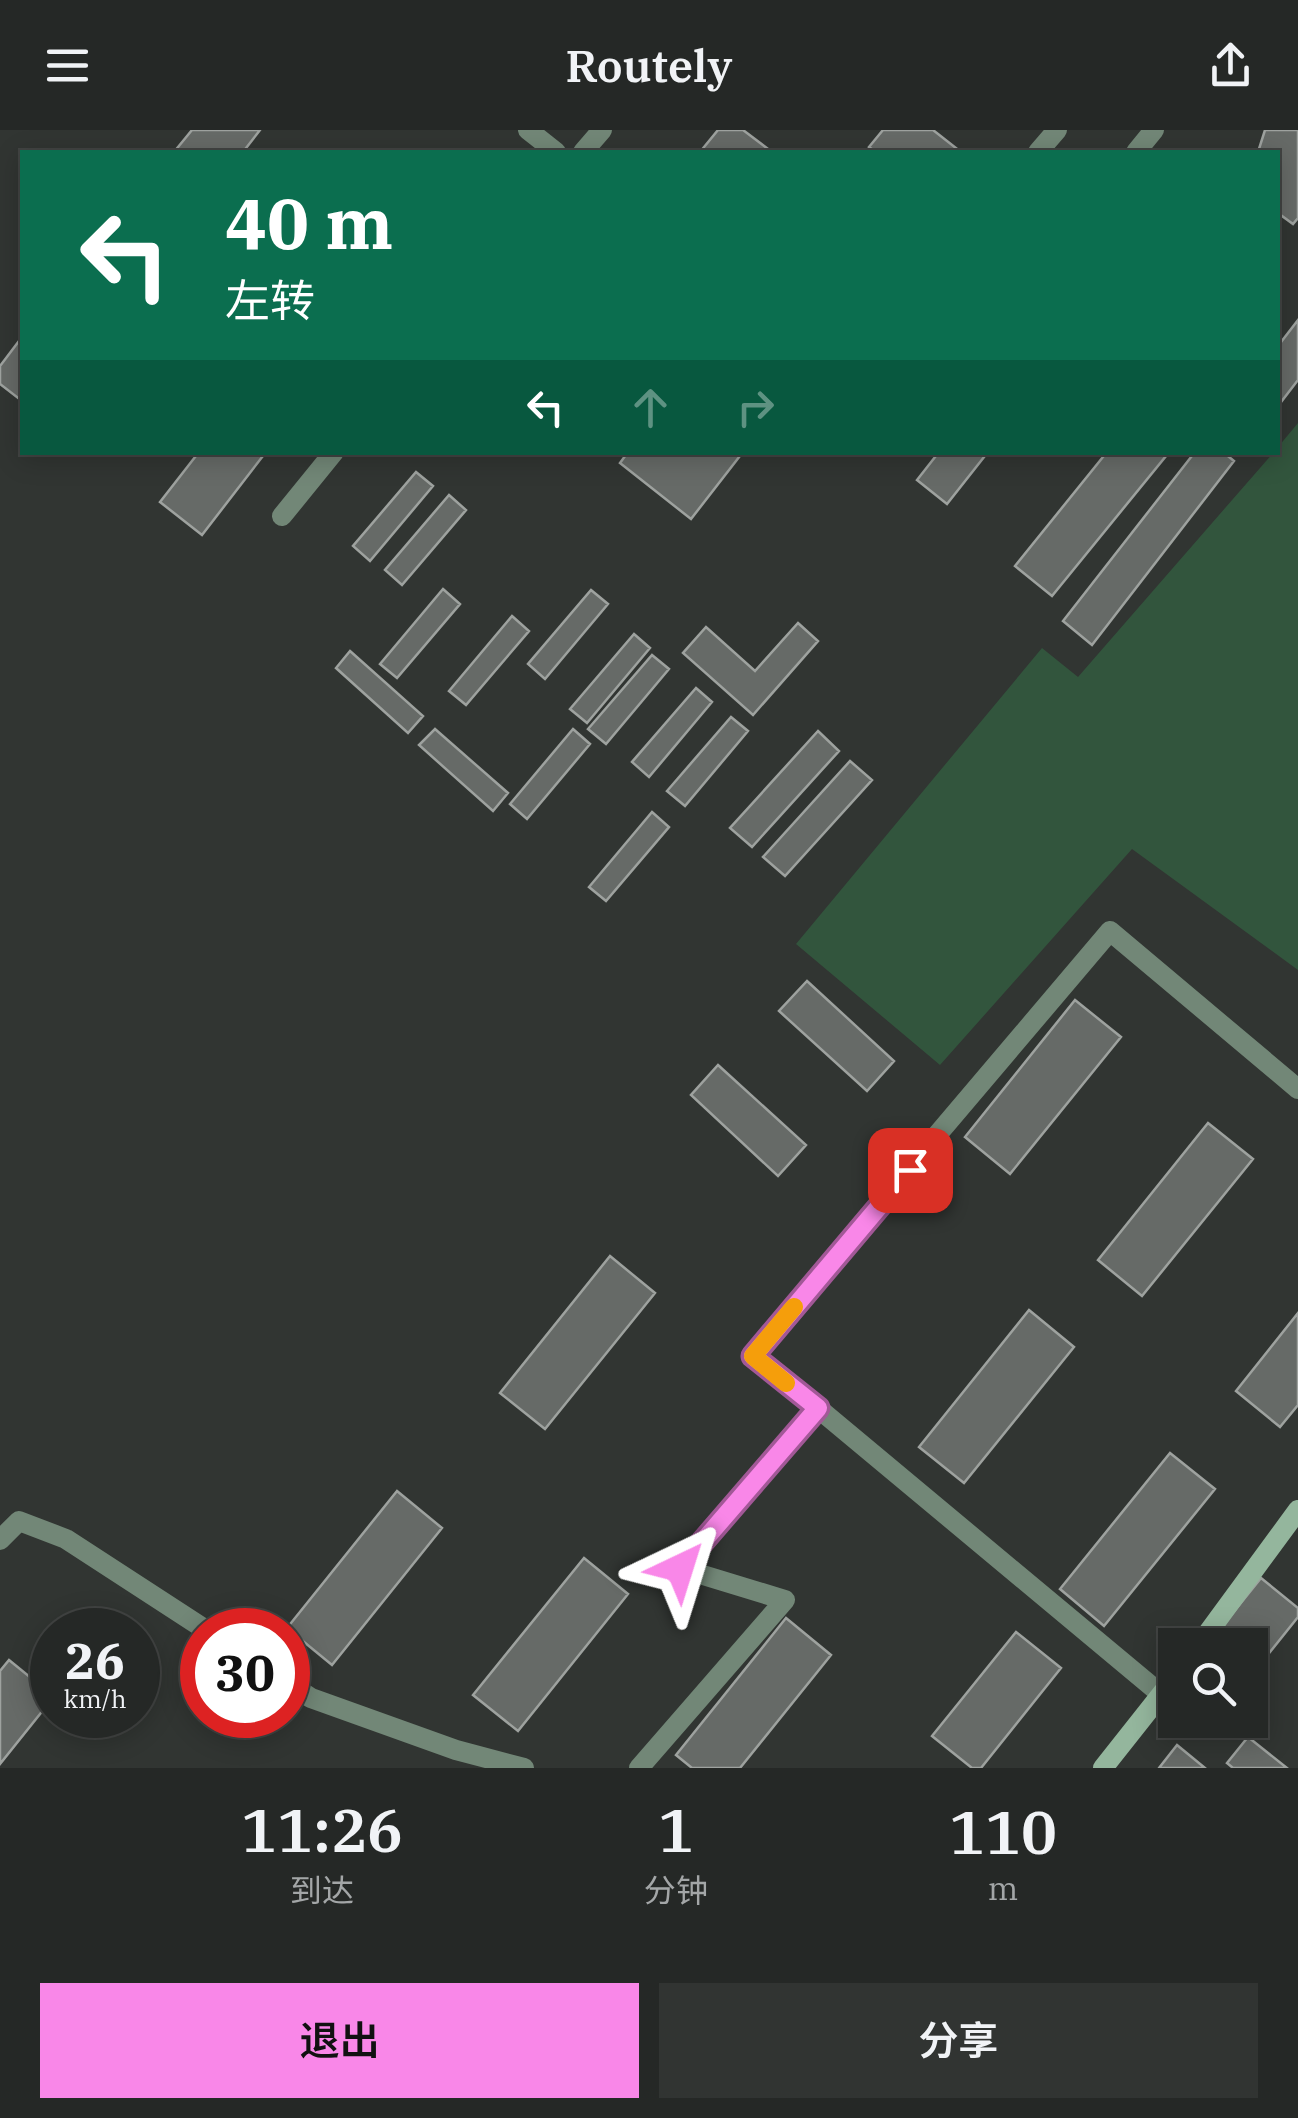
<!DOCTYPE html>
<html lang="zh">
<head>
<meta charset="utf-8">
<style>
  :root { --surface:#252826; --page:#313432; --text:#f1f3f6; --muted:#a3a6a7; --line:#424443; --accent:#f987e8 }
  body { margin:0; font-family:"IBM Plex Serif","Noto Sans SC",serif; background:var(--page); color:var(--text); height:100vh; display:flex; flex-direction:column; font-size:38px; white-space:nowrap }
  * { box-sizing:border-box; margin:0 }
  p { font-size:32px; color:var(--muted) }
  .icon { flex:none; width:55px; height:55px; fill:none; stroke:currentColor; stroke-width:2; stroke-linecap:round; stroke-linejoin:round }
  .map { position:relative; height:1638px; overflow:hidden }
  .details { display:flex; flex-direction:column; background:var(--surface); flex:1 }
  .details>* { flex:none }
  .guide { position:absolute; left:20px; top:20px; width:1260px; height:305px; border-radius:0px; box-shadow:0 5px 25px #0003,0 0 0 2px var(--line); background:#0b6e4f; color:#fff; overflow:hidden }
  .tools { position:absolute; left:1158px; top:1498px; display:grid; gap:20px }
  .tools a { display:grid; place-items:center; width:110px; height:110px; border-radius:0px; background:var(--surface); box-shadow:0 5px 25px #0003,0 0 0 2px var(--line); font-size:50px }
  .speed { position:absolute; left:30px; top:1478px; display:flex; gap:20px; font-size:50px; font-weight:700; text-align:center }
  .speed>* { display:grid; place-content:center; width:130px; height:130px; border-radius:50%; background:var(--surface); box-shadow:0 5px 25px #0003,0 0 0 2px var(--line); line-height:1 }
  .speed small { font-size:25px; font-weight:400 }
  .speed .limit { border:15px solid #d22; background:#fff; color:#111 }
  .pin { position:absolute; display:grid; place-items:center; width:85px; height:85px; color:#fff; margin:-42px; border-radius:20px; box-shadow:0 5px 15px #0006 }
  .me { position:absolute; width:110px; margin:-55px; rotate:41deg; stroke-linejoin:round; filter:drop-shadow(0 0 8px #0008) }
  .turn { display:flex; align-items:center; gap:35px; height:210px; padding:0 40px; font-size:45px }
  .turn .icon { width:130px; height:130px; stroke-width:2.5 }
  .turn b { display:block; font-size:70px; line-height:85px }
  .lanes { display:flex; align-items:center; height:95px; padding:0 40px; background:#0003; justify-content:center; gap:50px; direction:ltr }
  .lanes .off { opacity:.35 }
  .eta { display:flex; justify-content:space-evenly; align-items:center; height:170px; text-align:center }
  .eta b { font-size:60px; font-weight:600; line-height:70px }
  .cta { display:flex; gap:20px; margin-top:auto; padding:20px 40px }
  .cta a { flex:1; height:115px; border-radius:0px; background:var(--accent); color:#111; font-size:40px; font-weight:600; line-height:115px; text-align:center }
  .cta a+a { background:var(--page); color:var(--text) }
  header { display:flex; justify-content:space-between; align-items:center; height:130px; padding:0 40px; background:var(--surface); font-size:45px; font-weight:600 }
  .map>svg:first-child { display:block }
</style>
</head>
<body>
<header><svg class="icon" aria-label="menu" viewBox="0 0 24 24"><path d="M4 6h16M4 12h16M4 18h16"/></svg>Routely<svg class="icon" aria-label="share" viewBox="0 0 24 24"><path d="M12 15V3M7 8l5-5 5 5M5 13v7h14v-7"/></svg></header>
<div class="map">
<svg width="1298" height="1638" viewBox="0 0 1298 1638">
  <rect width="100%" height="100%" fill="#313532"/>
  <!-- green -->
  <path fill="#32553d" d="M1298,293V840L1132,719L940,935L796,814L1042,518L1078,547L1273,323L1278,322V317Z"/>
  <!-- building -->
  <path fill="#666a67" stroke="#9ea29f" stroke-width="2.5" d="M192,0H260L243,22H174Z
    M718,0H743L772,22H700Z
    M883,0H933L961,22H876L869,17Z
    M1265,0H1298V88L1293,94L1278,83V22H1258Z
    M1298,190V250L1278,276V216Z
    M22,207V271L0,254V236Z
    M199,322H266L202,405L160,372Z
    M628,322H743L691,389L620,333Z
    M939,322H988L947,374L917,350Z
    M1107,322H1162L1166,326L1052,466L1015,436Z
    M1195,322H1223L1234,331L1092,515L1063,491Z
    M416,342L433,356L370,431L353,416Z
    M449,365L466,380L402,455L385,440Z
    M443,459L460,474L397,548L380,534Z
    M591,460L608,474L545,549L528,534Z
    M512,486L529,501L466,575L449,561Z
    M798,493L818,511L753,585L683,523L706,497L755,541Z
    M634,504L650,518L587,593L570,579Z
    M350,521L423,586L408,603L336,538Z
    M652,525L669,539L606,614L588,599Z
    M696,558L712,572L649,647L632,632Z
    M731,587L748,601L685,676L667,661Z
    M435,599L508,663L493,681L419,615Z
    M573,599L590,614L527,689L510,674Z
    M818,601L839,621L752,717L730,698Z
    M850,631L872,650L785,746L763,727Z
    M652,682L669,697L606,771L589,757Z
    M807,851L894,931L867,961L779,881Z
    M1075,870L1121,907L1010,1044L965,1007Z
    M718,935L806,1015L778,1046L691,965Z
    M1208,993L1253,1029L1142,1166L1098,1130Z
    M610,1126L655,1163L545,1299L500,1263Z
    M1029,1180L1074,1217L964,1353L919,1317Z
    M1298,1183V1275L1280,1297L1236,1261Z
    M1170,1323L1215,1359L1104,1496L1060,1459Z
    M397,1361L442,1398L332,1535L287,1498Z
    M584,1428L628,1464L518,1601L473,1565Z
    M1261,1448L1298,1478V1487L1250,1547V1515H1207Z
    M786,1488L831,1525L740,1638H692L676,1625Z
    M1016,1502L1061,1538L981,1638H972L932,1606Z
    M9,1530L52,1565V1569L0,1634V1541Z
    M1248,1607L1287,1638H1233L1227,1633Z
    M1177,1615L1205,1638H1159Z"/>
  <g fill="none" stroke-linecap="round" stroke-linejoin="round">
    <!-- lane -->
    <path stroke="#728777" stroke-width="15" d="M819,1279L753,1226L909,1040"/>
    <!-- street -->
    <path stroke="#728777" stroke-width="20" d="M528,0L556,22
      M583,22L602,0
      M1038,22L1057,0
      M1136,22L1154,0
      M282,386L334,322
      M937,1005L1110,801L1298,959
      M0,1410L19,1391L66,1409L206,1500
      M288,1553L311,1568L456,1620L524,1638
      M639,1638L785,1470L680,1438L819,1279L1162,1565"/>
    <!-- secondary -->
    <path stroke="#94b69d" stroke-width="20" d="M1199,1515L1298,1380
      M1103,1638L1175,1547"/>
  </g>
  <g fill="none" stroke-linecap="round" stroke-linejoin="round">
    <defs>
      <path id="route" d="M680,1438L818,1278L753,1226L910,1040"/>
    </defs>
    <!-- route casing -->
    <use href="#route" stroke="#a25897" stroke-width="25"/>
    <!-- route -->
    <use href="#route" stroke="#f987e8" stroke-width="18"/>
    <!-- slow -->
    <path stroke="#f59e0b" stroke-width="18" d="M786,1253L753,1226L794,1177"/>
  </g>
</svg>
<div class="tools">
<a><svg class="icon" aria-label="search" viewBox="0 0 24 24"><circle cx="10" cy="10" r="6"/><path d="M15 15l6 6"/></svg></a>
</div>
<div class="speed"><div>26<small>km/h</small></div><div class="limit">30</div></div>
<div class="pin" style="left:910px;top:1040px;background:#d93025"><svg class="icon" aria-label="arrive" viewBox="0 0 24 24"><path d="M6 21V4h12l-3 4 3 4H6"/></svg></div>
<svg class="me" style="left:680px;top:1438px" viewBox="-20 -20 40 40"><path d="M0-17L14 15 0 8-14 15z" fill="#f987e8" stroke="#fff" stroke-width="4"/></svg>
<div class="guide">
<div class="turn"><svg class="icon" aria-label="left" viewBox="0 0 24 24"><path d="M17 20v-9H6M10 6l-5 5 5 5"/></svg><div><b>40 m</b>左转</div></div>
<div class="lanes"><svg class="icon" aria-label="left" viewBox="0 0 24 24"><path d="M17 20v-9H6M10 6l-5 5 5 5"/></svg><svg class="icon off" aria-label="ahead" viewBox="0 0 24 24"><path d="M12 20V5M6 11l6-6 6 6"/></svg><svg class="icon off" aria-label="right" viewBox="0 0 24 24"><path d="M7 20v-9h11M14 6l5 5-5 5"/></svg></div>
</div>
</div>
<section class="details">
<div class="eta">
<div><b>11:26</b><p>到达</p></div>
<div><b>1</b><p>分钟</p></div>
<div><b>110</b><p>m</p></div>
</div>
<div class="cta"><a>退出</a><a>分享</a></div>
</section>
</body>
</html>
